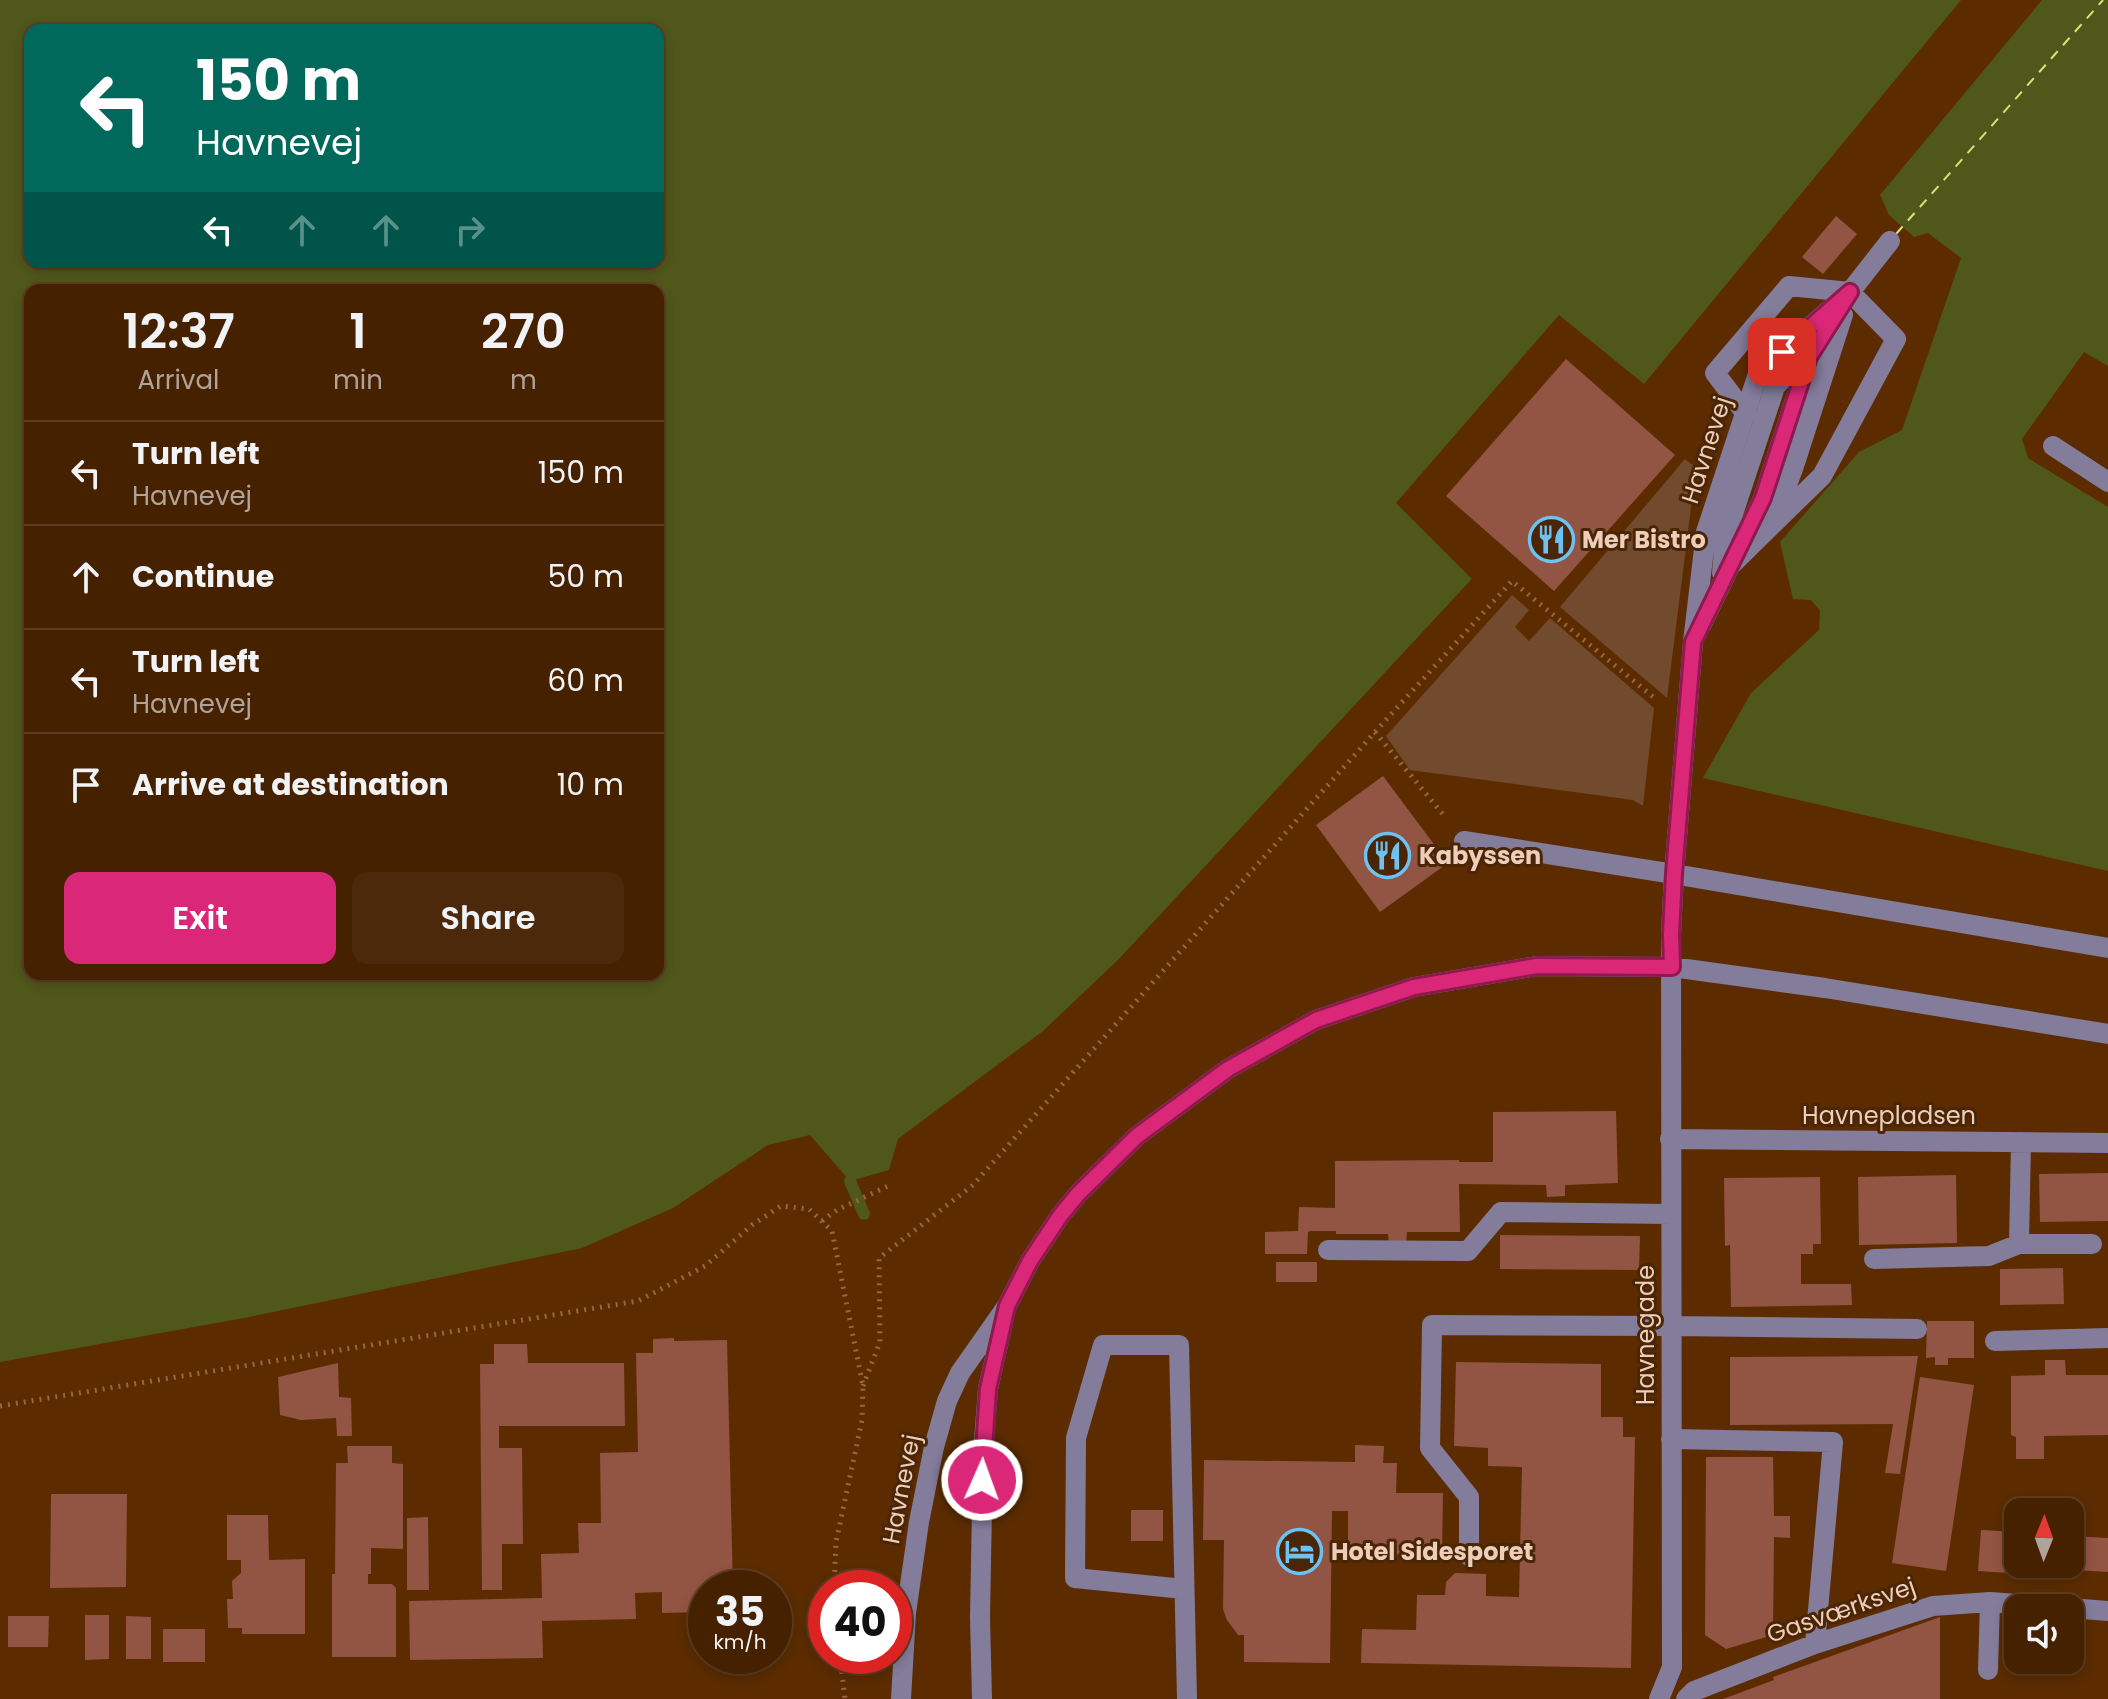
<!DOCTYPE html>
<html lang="en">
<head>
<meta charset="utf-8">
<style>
  :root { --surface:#452100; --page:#4c290a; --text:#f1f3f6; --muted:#b0a399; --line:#5d3e22; --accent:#db2777 }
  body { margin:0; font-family:Poppins,sans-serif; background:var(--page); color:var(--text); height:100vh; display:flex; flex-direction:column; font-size:30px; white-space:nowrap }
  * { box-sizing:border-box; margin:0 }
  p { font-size:26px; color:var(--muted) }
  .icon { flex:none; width:44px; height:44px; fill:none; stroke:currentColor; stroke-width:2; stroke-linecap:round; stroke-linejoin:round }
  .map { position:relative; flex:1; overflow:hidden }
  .panel { position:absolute; left:24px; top:284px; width:640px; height:696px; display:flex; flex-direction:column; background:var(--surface); border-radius:16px; box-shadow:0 4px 12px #0003,0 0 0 2px var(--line) }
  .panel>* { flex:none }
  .banner { position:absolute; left:24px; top:24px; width:640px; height:244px; border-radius:16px; box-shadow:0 4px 12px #0003,0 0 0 2px var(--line); background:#00695c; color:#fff; overflow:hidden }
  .needle { width:52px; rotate:1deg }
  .controls { position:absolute; left:2004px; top:1498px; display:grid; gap:16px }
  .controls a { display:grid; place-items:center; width:80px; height:80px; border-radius:16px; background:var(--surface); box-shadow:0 4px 12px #0003,0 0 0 2px var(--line); font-size:40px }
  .speed { position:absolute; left:688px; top:1570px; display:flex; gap:16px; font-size:40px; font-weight:700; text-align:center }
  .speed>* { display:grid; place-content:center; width:104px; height:104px; border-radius:50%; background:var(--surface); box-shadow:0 4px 12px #0003,0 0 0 2px var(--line); line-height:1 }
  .speed small { font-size:20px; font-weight:400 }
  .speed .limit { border:12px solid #d22; background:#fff; color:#111 }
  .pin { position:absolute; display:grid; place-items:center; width:68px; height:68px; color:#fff; margin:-34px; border-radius:16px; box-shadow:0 4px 12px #0006 }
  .me { position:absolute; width:88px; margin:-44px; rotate:2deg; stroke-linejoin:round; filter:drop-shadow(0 0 6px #0008) }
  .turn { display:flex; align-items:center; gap:28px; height:168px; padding:0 40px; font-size:36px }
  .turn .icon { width:104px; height:104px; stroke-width:2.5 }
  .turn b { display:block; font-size:56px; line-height:68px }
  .lanes { display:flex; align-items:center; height:76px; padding:0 40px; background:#0003; justify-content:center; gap:40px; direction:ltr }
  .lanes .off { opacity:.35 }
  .eta { display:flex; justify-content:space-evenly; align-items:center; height:136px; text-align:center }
  .eta b { font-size:48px; font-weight:600; line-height:56px }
  .cta { display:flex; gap:16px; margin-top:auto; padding:16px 40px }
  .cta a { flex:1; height:92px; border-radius:16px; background:var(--accent); color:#fff; font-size:32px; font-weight:600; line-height:92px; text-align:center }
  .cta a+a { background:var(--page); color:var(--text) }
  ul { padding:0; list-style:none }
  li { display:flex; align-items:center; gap:24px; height:104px; padding:0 40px; border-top:2px solid var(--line) }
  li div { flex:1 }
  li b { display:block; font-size:30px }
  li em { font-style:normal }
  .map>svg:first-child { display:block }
</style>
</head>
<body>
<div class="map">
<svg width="2108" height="1699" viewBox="0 0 2108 1699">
  <rect width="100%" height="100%" fill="#5c2c00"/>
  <!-- green -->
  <path fill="#724a2d" d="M1685,459L1696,468L1667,698L1560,607Z
    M1512,595L1529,610L1515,627L1529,641L1550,618L1654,708L1643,806L1633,800L1410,770L1386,736Z"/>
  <!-- water -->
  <path fill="#50571b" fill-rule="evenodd" d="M0,0H1961L1644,384L1559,315L1396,503L1472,579L1121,957L1043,1031L898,1139L889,1170L850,1181L810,1135L768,1145L673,1208L582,1248L244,1318L0,1362ZM30,30H658V262H30ZM30,290H658V974H30Z
    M2042,0H2108V366L2084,352L2022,439L2028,458L2108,507V871L1703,778L1751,693L1819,630L1820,611L1811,600L1793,599L1780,542L1859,452L1902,430L1961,258L1928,233L1914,237L1889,215L1880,195Z"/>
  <!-- pier -->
  <path fill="#5c2c00" d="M1472,579L1476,581L1123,960L1102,980L1121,957Z"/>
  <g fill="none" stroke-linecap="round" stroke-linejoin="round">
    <!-- stream -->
    <path stroke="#50571b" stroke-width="12" d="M850,1181L864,1214"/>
    <!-- ferry -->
    <path stroke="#d5e478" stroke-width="2" stroke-dasharray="10 8" stroke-linecap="butt" d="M1896,234L2103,0"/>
  </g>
  <!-- building -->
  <path fill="#925443" d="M1836,216L1857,234L1823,274L1802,257Z
    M1566,359L1675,455L1554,591L1446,496Z
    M1383,776L1448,863L1380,912L1316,825Z
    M1616,1111L1618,1183L1565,1185V1196L1547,1197L1546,1185L1459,1184L1460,1232H1407L1406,1245L1389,1246L1388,1234H1336V1231H1310L1308,1232L1307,1254H1265V1232L1298,1231L1299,1207L1335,1208V1161L1459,1160V1162H1493V1112Z
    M2108,1173V1221L2040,1222L2039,1174Z
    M1956,1175L1957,1243L1859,1245L1858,1177Z
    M1820,1177L1821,1244H1813V1254H1801V1284H1851L1852,1305L1731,1307L1730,1245L1725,1246L1724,1178Z
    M1500,1235L1640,1236L1639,1270L1500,1269Z
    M1276,1262H1317V1282H1276Z
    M2063,1268L2064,1304L2000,1305V1269Z
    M1927,1321H1974V1358H1948V1365H1935V1357L1926,1358Z
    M674,1338V1341L727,1340L733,1588H706V1612L662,1613V1592L635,1593L636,1619L542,1621L543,1658L410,1660L409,1601L542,1598L541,1554L579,1553L578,1523H601L600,1453L638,1452L636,1353H653V1339Z
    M494,1344H527L528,1363H624L625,1426H499V1448H522L523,1544H502V1590H482L480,1364H494Z
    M1918,1356L1900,1474L1885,1473L1893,1424L1730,1425V1357Z
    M2045,1360H2065L2066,1375H2108V1435L2044,1436V1459H2016V1437L2011,1435V1376L2045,1375Z
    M1456,1362L1601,1364V1417H1623V1437H1635L1631,1668L1361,1663L1362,1629L1416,1630L1417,1595H1445L1446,1582L1455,1573L1486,1574V1596L1519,1597L1522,1467L1488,1466V1448L1454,1446Z
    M338,1363L339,1397L351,1398L352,1436H337L336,1418L301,1420L280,1415L278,1377Z
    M1920,1377L1974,1385L1946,1571L1892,1563Z
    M1355,1445L1384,1446L1383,1463H1397L1396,1493H1443L1442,1555L1348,1554V1511H1332L1330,1663L1244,1662V1635H1238L1227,1620L1223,1609L1224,1540H1203L1204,1460L1355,1462Z
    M347,1446H392V1463L403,1464V1549L371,1548V1574H368V1584H392L396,1588V1657H332V1574H335L336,1463H348Z
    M1706,1457H1773L1774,1516H1790V1538L1774,1537L1773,1635L1726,1649L1705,1635Z
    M51,1494H127L126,1587L50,1588Z
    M1131,1510H1163V1541H1131Z
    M227,1515H268L269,1560L305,1559V1634H242V1628H228L227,1599H233L232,1581L241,1573V1560H227Z
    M428,1517L429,1590H407V1518Z
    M1981,1530L2018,1532V1564H2042L2041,1575L1978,1571Z
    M2070,1536L2108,1538V1572L2058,1569V1564H2070Z
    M85,1615H109V1659L85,1660Z
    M8,1616H49L48,1647H8Z
    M126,1616L151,1617V1659H126Z
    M1940,1617V1699H1723L1774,1680L1773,1677Z
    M163,1629H205V1662H163Z"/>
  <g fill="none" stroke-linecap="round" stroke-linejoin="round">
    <!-- path -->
    <path stroke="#916744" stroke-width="5" stroke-dasharray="2 6" stroke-linecap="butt" d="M1375,732L1446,818
      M822,1221L837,1210L888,1186
      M863,1386L880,1342L879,1258L973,1185L1375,732L1512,581L1657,700
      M0,1406L638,1301L705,1266L752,1225L781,1206L809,1209L832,1231L863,1386L862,1420L836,1542L834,1588
      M840,1656L845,1699"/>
    <!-- minor -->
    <path stroke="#837c9b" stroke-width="20" d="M2053,446L2108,482
      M1774,519L1793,469L1843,315
      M1729,567L1822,476L1896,339L1850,292L1789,286L1715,373L1746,414
      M1722,573L1725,538L1775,387L1809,351
      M1701,626L1763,498L1809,357L1837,312
      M1464,841L1674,874L2108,948
      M1670,1139L2108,1143
      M2019,1244L2021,1142
      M1328,1250L1468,1251L1501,1212L1670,1214
      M1874,1259L1989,1256L2019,1244H2092
      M1995,1341L2108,1338
      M1671,1439L1833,1442L1815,1644
      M1469,1556V1497L1430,1448L1432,1325L1671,1326L1917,1329
      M1184,1589L1075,1578L1076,1438L1103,1345H1179L1187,1699
      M2070,1608L2108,1611
      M1988,1670L1990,1602
      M901,1699L906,1613L919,1522L934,1447L947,1401L960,1373L1007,1306L1030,1261L1060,1216L1078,1194L1137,1136L1228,1069L1316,1020L1414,987L1537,966L1672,967L1825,988L2108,1034
      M982,1699L980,1617L983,1453L988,1389L1004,1318
      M1659,1699L1672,1667L1671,934L1674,874L1693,642L1706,532L1759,371L1850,292L1890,241
      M1686,1699L1694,1691L1815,1644L1933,1606L1990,1602L2069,1608"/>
  </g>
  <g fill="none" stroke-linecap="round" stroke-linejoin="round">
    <defs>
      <path id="route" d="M982,1480L988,1389L1007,1306L1030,1261L1060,1216L1078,1194L1137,1136L1228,1069L1316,1020L1414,987L1537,966L1672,967L1671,934L1674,874L1693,642L1763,498L1809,357L1850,292L1782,352"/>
    </defs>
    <!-- route casing -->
    <use href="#route" stroke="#8e194d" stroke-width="20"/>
    <!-- route -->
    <use href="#route" stroke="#db2777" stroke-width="14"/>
  </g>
  <!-- icons -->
  <defs>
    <symbol id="restaurant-ring" viewBox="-11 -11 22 22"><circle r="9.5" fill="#4b2606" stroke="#6dc2f3" stroke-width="1.5"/><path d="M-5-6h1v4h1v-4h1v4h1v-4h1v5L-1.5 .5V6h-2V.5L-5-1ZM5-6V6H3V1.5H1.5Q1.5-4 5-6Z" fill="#6dc2f3"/></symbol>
    <symbol id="hotel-ring" viewBox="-11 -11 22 22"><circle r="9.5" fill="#4b2606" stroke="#6dc2f3" stroke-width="1.5"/><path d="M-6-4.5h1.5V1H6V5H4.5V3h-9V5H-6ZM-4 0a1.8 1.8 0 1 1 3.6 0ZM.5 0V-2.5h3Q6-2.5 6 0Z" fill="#6dc2f3"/></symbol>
  </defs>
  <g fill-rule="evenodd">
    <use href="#restaurant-ring" x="1526" y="514" width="51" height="51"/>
    <use href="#restaurant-ring" x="1362" y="830" width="51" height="51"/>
    <use href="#hotel-ring" x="1274" y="1526" width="51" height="51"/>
  </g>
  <g text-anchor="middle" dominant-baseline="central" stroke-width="6" stroke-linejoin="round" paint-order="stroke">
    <!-- street labels -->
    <g font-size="24" fill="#edceba" stroke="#4b2606">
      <text transform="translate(1706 450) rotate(-72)">Havnevej</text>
      <text x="1889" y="1115">Havnepladsen</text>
      <text transform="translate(1645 1335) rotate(-90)">Havnegade</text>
      <text transform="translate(901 1489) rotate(-79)">Havnevej</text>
      <text transform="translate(1841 1610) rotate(-19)">Gasværksvej</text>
    </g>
    <!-- poi labels -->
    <g font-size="24" font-weight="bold" fill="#edceba" stroke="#4b2606" text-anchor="start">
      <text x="1582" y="539">Mer Bistro</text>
      <text x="1419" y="855">Kabyssen</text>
      <text x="1331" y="1551">Hotel Sidesporet</text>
    </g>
  </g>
</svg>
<div class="controls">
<a><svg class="needle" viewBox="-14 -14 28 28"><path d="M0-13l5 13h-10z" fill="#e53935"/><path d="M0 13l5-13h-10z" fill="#b0a399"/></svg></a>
<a><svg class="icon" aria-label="sound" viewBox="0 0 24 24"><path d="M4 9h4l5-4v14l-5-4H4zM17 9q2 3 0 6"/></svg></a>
</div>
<div class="speed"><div>35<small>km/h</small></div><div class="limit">40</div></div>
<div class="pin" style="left:1782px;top:352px;background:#d93025"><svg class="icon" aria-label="arrive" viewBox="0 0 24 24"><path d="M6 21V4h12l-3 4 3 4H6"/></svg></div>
<svg class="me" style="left:982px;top:1480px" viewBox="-20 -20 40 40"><circle r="17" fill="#db2777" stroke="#fff" stroke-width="3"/><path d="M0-11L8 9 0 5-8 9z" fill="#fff"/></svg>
<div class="banner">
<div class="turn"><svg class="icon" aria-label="left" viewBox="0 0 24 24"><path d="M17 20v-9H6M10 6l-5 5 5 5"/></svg><div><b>150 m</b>Havnevej</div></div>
<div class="lanes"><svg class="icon" aria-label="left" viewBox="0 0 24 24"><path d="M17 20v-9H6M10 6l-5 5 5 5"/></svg><svg class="icon off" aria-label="ahead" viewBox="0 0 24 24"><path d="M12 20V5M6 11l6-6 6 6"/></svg><svg class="icon off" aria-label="ahead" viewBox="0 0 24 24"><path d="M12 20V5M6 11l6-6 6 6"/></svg><svg class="icon off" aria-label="right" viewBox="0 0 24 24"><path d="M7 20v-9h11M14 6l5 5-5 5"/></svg></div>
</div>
<section class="panel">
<div class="eta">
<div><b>12:37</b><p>Arrival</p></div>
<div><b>1</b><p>min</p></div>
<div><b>270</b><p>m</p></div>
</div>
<ul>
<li><svg class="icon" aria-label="left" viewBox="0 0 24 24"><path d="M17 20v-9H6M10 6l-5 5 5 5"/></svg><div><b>Turn left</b><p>Havnevej</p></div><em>150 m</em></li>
<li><svg class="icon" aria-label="ahead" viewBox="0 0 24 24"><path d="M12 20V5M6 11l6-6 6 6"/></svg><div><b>Continue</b></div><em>50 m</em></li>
<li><svg class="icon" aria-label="left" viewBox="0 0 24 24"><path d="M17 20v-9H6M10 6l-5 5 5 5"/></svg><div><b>Turn left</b><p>Havnevej</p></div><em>60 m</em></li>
<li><svg class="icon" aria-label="arrive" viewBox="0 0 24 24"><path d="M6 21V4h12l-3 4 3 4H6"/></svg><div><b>Arrive at destination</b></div><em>10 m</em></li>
</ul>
<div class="cta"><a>Exit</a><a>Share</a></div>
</section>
</div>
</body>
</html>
